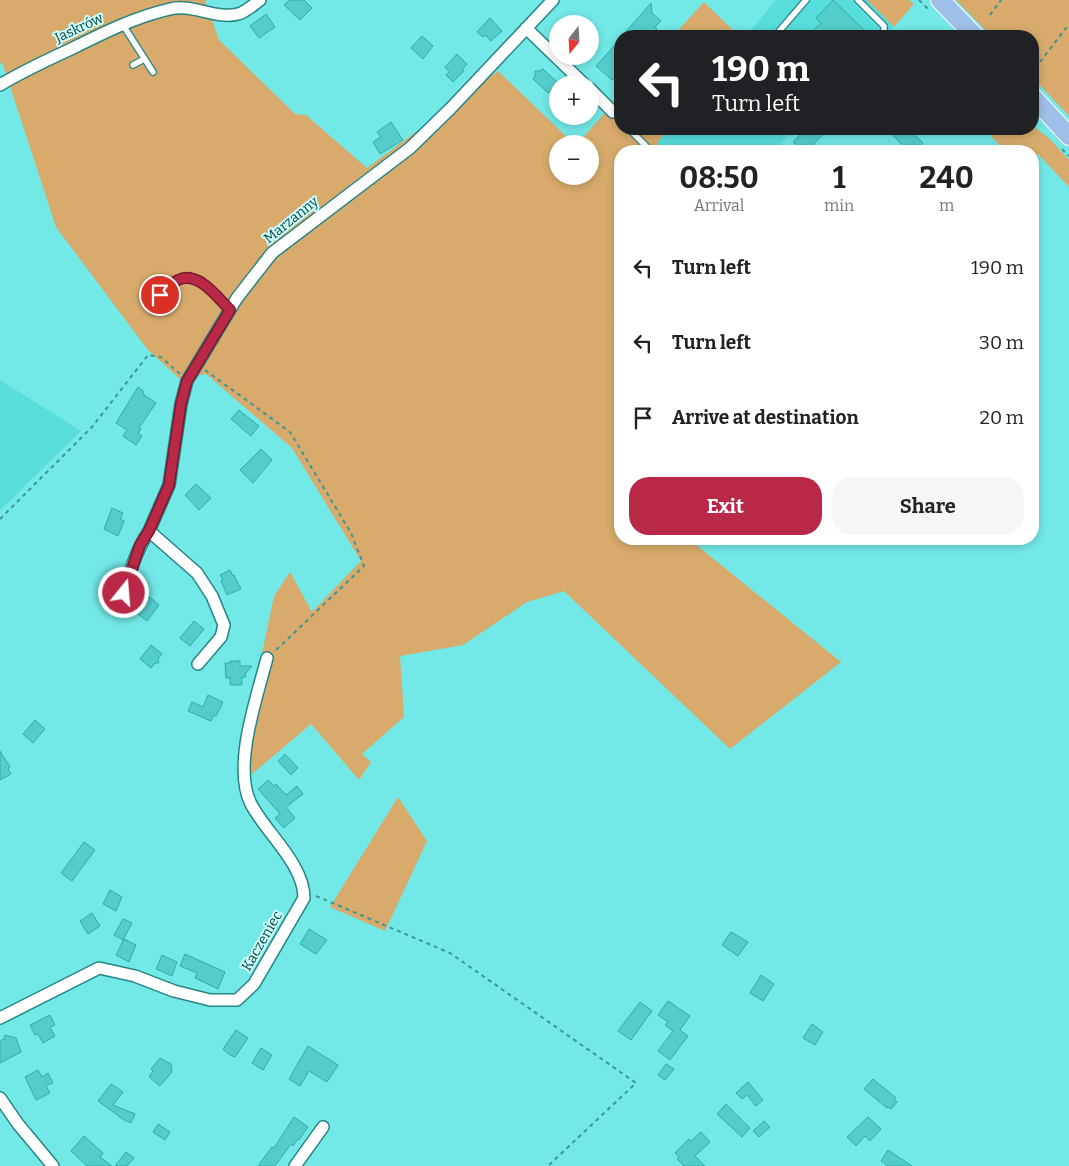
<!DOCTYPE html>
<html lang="en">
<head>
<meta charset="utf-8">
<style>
  :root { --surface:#fff; --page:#f6f6f6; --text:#222; --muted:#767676; --accent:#b92847 }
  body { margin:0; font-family:Bitter,serif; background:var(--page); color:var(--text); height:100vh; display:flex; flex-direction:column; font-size:19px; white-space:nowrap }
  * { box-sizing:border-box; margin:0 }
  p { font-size:16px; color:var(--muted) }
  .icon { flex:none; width:28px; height:28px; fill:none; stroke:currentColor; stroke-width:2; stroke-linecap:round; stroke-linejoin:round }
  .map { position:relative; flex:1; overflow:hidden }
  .drawer { position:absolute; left:614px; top:145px; width:425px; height:400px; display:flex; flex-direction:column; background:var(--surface); border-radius:20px; box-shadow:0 2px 8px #0003 }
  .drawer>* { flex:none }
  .top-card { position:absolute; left:614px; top:30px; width:425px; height:105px; border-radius:20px; box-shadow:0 2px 8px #0003; background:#202124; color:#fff; overflow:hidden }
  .needle { width:32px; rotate:198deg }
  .controls { position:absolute; left:549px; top:15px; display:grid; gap:10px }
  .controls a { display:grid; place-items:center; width:50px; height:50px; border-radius:50%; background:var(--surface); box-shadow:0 2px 8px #0003; font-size:25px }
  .pin { position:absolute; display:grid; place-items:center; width:42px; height:42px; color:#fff; margin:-21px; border:2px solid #fff; border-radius:50%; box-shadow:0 1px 5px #0007 }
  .me { position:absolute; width:55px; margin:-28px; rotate:17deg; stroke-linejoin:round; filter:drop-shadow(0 0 4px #0008) }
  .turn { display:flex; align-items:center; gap:18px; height:105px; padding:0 15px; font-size:22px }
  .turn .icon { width:65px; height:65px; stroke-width:2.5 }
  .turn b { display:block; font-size:35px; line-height:42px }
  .eta { display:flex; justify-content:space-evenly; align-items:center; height:85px; text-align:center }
  .eta b { font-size:30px; font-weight:700; line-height:35px }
  .button { display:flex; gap:10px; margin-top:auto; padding:10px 15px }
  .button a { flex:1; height:58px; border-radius:20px; background:var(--accent); color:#fff; font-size:20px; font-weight:700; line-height:58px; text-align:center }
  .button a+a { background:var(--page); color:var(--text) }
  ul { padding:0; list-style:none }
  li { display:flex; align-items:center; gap:15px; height:75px; padding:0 15px }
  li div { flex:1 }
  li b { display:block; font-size:19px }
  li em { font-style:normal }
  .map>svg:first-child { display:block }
</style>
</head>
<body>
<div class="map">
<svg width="1069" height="1166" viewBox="0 0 1069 1166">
  <rect width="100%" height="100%" fill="#72e8e7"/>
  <!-- built -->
  <path fill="#57dddc" d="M776,0H867L894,27L885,36H746Z
    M668,129H795L773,151H665L657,143Z
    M0,380L81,431L0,510Z"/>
  <!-- green -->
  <path fill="#d8ab6c" d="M0,0H205L219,40L295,114L306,115L367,168L498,71L574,144H558V176H590V144H577L620,96V129H668L657,143L665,151H620V311L612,320L620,327V539H689L841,662L730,749L564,591L527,602L463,645L400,656L404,717L362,754L371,762L359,780L311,724L252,774L239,763L274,596L290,572L312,612L361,561L292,448L206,374L180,379L148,350L56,227L3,65L0,62Z
    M867,0H909L914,4L894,27Z
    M956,0H1069V116L1033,78L1032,36H991Z
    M704,2L739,36H673Z
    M1033,126L1050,139L1069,160V187L1038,154L1033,157L1032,151H1005L991,136L997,129H1032Z
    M398,797L427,841L385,931L330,907Z"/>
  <!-- building -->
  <path fill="#54cccb" stroke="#2cadad" d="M289,0H304L312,8L300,20L284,5Z
    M833,0L870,36H808L821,23L816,18Z
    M651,3L652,13L661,21L655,27L657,29L651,36L623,35Z
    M266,14L275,27L259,38L250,26Z
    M490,18L502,31L491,41L485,35L483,37L477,32Z
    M422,36L433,46L423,59L411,48Z
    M615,45L620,49V72L612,80L596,66Z
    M457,54L467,64L462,70L464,71L453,82L446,75L449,72L445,67Z
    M543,69L558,83L548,93L533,79L535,76V71H540Z
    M391,122L403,140L380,154L373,142L381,137L377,132Z
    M806,129H828L807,151H798V146L793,142Z
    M886,129H909L923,143L915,151H909Z
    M138,387L143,391L144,395L156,403L139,428L141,429L138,433L142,436L136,445L123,436L127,430L116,423Z
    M239,410L259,426L251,436L231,419Z
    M261,449L272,460L253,483L240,470Z
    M196,484L211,498L199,510L185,495Z
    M112,508L123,513L120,519L124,521L118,536L104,529Z
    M230,570L233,576L234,575L241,589L227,595L221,581L223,580L220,575Z
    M146,594L159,605L147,621L138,614L140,611L135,607Z
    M194,621L204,629L190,646L180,638Z
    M151,645L162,654L158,659L159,663H155L151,668L140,659Z
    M230,661H240V666H252L245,674L246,677H242V685H230V678H226L225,663H231Z
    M208,695L223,702L216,716L214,715L211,721L188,711L192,702L203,707Z
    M35,720L45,729L33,743L23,734Z
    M0,751L10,767L8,769L11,774L0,780Z
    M285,754L298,768L291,775L278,761Z
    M268,780L274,786L276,784L286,795L297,786L303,794L286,807L295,818L284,828L275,818L280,814L258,789Z
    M84,842L95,850L72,881L61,873Z
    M110,890L122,897L116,911L103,904Z
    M92,913L100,926L88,934L80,921Z
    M123,919L132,923L123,940L114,935Z
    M309,929L327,940L316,954L300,944Z
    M731,932L748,942L738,956L722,945Z
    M124,939L136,945L129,962L116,955Z
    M185,954L225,972L218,989L195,978L197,973L180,966Z
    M162,955L177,962L172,976L156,969Z
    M761,975L774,984L763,1001L750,993Z
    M668,1001L690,1016L680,1030L688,1036L670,1060L658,1051L673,1031L665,1025L668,1022L658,1015Z
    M640,1002L652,1011L631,1040L618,1031Z
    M50,1015L55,1025L50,1027L55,1036L43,1043L38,1034L35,1035L30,1025Z
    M812,1024L823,1032L815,1045L803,1038Z
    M236,1030L248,1038L235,1057L230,1055L223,1049Z
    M5,1035L16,1038L21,1052L0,1063V1041L4,1039Z
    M308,1046L338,1065L327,1082L309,1071L300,1086L289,1079Z
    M261,1048L272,1055L263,1070L252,1063Z
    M160,1058L171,1064L172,1072L160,1086L149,1077L153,1071L151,1069Z
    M666,1064L674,1069L665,1080L658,1075Z
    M38,1070L42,1077L48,1073L53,1083L46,1086L50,1093L36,1100L25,1077Z
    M873,1079L896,1098L894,1100L897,1102L891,1109L888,1107L887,1108L864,1089Z
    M748,1082L763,1100L756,1106L747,1095L742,1099L736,1093Z
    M111,1084L123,1092L113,1105L135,1114L131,1123L124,1120L98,1101Z
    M726,1104L750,1128L742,1137L717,1114Z
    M294,1117L308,1127L299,1140L298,1139L293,1146L291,1144L275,1166H258L272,1147L274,1148Z
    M868,1117L881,1129L870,1141L865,1136L856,1146L847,1137Z
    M764,1121L770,1127L759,1137L753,1131Z
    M158,1124L170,1132L165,1140L153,1132Z
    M701,1132L710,1142L695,1156L705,1166H684L677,1159L679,1157L675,1153L689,1139L691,1141Z
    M84,1136L103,1153L100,1157L112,1166H87L71,1151Z
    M888,1150L912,1166H888L881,1161Z
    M126,1152L134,1158L127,1166H115Z"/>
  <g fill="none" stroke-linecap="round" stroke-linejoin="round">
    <defs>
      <path id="service" d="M858,0L884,26V30L881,36
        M123,25L153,72
        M775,36L806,0
        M133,65L144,59
        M629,129L651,151
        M160,295C165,290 172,283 178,280C198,270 218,298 230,310"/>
      <path id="minor" d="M526,28L584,84
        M0,85C23,71 47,60 71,49C103,33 135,17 170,9C192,3 216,20 238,14C246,12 253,5 260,0
        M590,89L613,112
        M119,610C127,583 133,555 149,531
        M198,664L221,637L224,625L212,596L197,573L149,531L169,485L181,404L187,381L237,298L272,253L410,148L451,108L553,0
        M0,1018L99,968L135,976L174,991L210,1000H237L254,984L304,898C304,864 266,833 251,804C232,767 257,697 267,658
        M0,1098L18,1124L53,1166
        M295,1166L323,1127"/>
      <path id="primary" d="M940,0L975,36
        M1032,96L1069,136"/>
    </defs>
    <!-- service casing -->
    <use href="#service" stroke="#258584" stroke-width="8"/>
    <!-- minor casing -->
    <use href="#minor" stroke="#258584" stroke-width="14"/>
    <!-- primary casing -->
    <use href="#primary" stroke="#fff" stroke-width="20"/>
    <!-- path -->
    <path stroke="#3e9594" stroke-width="2" stroke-dasharray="4 4" stroke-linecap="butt" d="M919,0L929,10
      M990,15L1001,0
      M1040,62L1069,24
      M1062,149L1069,156
      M205,370L290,432L351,533L364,566L274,652
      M0,519L92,427L148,355L161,357L180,374
      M316,896L450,953L636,1083L548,1166"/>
    <!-- service -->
    <use href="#service" stroke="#fff" stroke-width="5.5"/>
    <!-- minor -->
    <use href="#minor" stroke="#fff" stroke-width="11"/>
    <!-- primary -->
    <use href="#primary" stroke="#9ebfe8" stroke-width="18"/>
  </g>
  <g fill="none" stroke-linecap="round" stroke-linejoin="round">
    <defs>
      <path id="route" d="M124,593L140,545L149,531L169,485L181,404L187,381L230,310C218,298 198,270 178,280C171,283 165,290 160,295"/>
    </defs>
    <!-- route casing -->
    <use href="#route" stroke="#781a2e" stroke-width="12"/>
    <!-- route -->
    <use href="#route" stroke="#b92847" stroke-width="9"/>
  </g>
  <g text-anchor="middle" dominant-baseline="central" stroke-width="4" stroke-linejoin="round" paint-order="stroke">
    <!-- street labels -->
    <g font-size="14" fill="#073f3e" stroke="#cafffd">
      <text transform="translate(79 28) rotate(-25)">Jaskrów</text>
      <text transform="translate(291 220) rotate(-39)">Marzanny</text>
      <text transform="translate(262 941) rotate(-60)">Kaczeniec</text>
    </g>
  </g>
</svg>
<div class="controls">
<a><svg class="needle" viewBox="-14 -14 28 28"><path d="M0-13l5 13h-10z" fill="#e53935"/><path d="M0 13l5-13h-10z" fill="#767676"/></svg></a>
<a>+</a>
<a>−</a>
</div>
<div class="pin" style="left:160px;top:295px;background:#d93025"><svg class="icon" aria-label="arrive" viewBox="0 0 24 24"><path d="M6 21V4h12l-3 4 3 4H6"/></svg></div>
<svg class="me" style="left:124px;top:593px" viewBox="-20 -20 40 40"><circle r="17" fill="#b92847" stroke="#fff" stroke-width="3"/><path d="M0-11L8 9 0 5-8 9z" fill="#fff"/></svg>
<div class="top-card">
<div class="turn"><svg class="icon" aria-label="left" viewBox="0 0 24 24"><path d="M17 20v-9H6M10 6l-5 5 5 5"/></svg><div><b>190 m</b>Turn left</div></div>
</div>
<section class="drawer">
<div class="eta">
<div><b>08:50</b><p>Arrival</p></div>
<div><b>1</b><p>min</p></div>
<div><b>240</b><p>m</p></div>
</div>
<ul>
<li><svg class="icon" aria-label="left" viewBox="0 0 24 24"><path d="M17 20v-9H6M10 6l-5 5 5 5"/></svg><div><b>Turn left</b></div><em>190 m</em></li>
<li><svg class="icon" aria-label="left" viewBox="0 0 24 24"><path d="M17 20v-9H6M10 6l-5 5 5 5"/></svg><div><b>Turn left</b></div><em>30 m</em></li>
<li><svg class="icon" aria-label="arrive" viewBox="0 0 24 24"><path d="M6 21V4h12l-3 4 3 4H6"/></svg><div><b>Arrive at destination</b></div><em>20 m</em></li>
</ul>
<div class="button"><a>Exit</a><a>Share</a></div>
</section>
</div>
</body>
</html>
